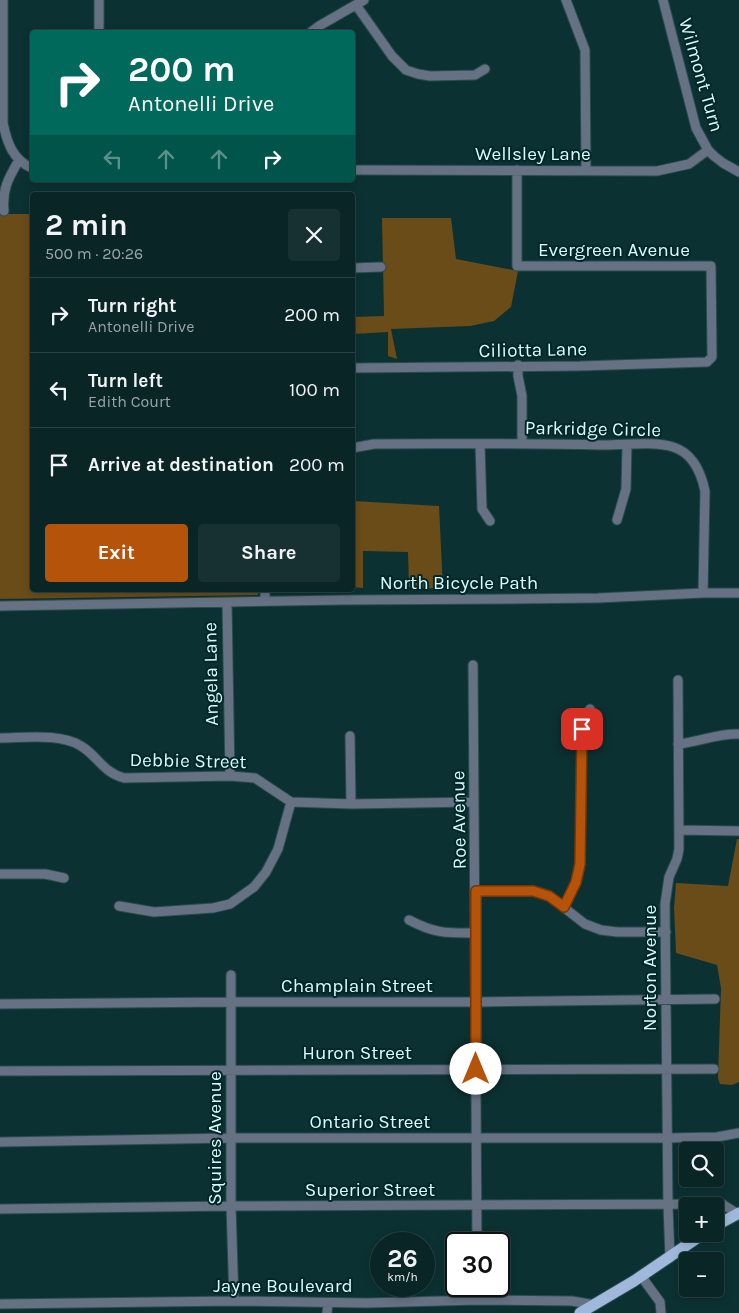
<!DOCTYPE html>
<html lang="en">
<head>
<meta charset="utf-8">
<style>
  :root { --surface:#092526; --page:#173132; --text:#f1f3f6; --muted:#99a5a7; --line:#294243; --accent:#b45309 }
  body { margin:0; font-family:Karla,sans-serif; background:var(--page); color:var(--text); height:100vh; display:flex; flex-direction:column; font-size:19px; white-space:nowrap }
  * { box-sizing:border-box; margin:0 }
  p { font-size:16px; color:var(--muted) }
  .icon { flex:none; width:28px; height:28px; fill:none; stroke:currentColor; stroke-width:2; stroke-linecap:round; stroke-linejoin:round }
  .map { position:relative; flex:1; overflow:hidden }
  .panel { position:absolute; left:30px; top:192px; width:325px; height:400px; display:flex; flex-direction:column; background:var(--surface); border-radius:5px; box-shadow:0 2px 8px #0003,0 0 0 1px var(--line) }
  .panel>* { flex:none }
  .hud { position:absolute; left:30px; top:30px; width:325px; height:152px; border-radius:5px; box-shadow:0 2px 8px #0003,0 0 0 1px var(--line); background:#00695c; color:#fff; overflow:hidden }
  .fabs { position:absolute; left:679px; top:1142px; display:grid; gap:10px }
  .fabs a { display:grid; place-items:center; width:45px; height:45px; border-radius:5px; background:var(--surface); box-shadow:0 2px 8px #0003,0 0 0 1px var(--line); font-size:25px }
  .speed { position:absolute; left:370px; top:1232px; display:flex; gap:10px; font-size:25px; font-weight:700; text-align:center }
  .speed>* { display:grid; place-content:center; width:65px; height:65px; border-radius:50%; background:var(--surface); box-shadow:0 2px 8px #0003,0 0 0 1px var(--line); line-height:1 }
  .speed small { font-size:12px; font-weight:400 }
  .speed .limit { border:2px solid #111; border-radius:8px; background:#fff; color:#111 }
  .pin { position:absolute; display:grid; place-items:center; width:42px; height:42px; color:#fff; margin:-21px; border-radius:10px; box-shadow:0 2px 8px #0006 }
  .me { position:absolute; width:55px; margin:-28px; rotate:0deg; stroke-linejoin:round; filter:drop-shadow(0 0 4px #0008) }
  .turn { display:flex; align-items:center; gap:18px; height:105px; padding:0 15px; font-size:22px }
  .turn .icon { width:65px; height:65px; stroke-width:2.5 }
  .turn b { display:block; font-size:35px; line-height:42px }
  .lanes { display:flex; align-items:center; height:48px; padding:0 15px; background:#0003; justify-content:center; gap:25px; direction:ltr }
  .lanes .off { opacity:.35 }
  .round { display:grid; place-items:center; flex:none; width:52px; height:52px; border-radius:5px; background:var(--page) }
  .head { display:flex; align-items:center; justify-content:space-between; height:85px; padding:0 15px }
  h1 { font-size:30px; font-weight:700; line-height:38px }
  .cta { display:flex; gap:10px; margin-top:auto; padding:10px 15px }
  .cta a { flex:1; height:58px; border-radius:5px; background:var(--accent); color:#fff; font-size:20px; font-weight:700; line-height:58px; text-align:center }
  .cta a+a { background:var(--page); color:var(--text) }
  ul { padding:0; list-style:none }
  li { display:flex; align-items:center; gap:15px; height:75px; padding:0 15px; border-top:1px solid var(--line) }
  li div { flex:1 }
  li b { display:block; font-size:19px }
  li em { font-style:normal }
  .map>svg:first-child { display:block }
</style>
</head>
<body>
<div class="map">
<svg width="739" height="1313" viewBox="0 0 739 1313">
  <rect width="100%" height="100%" fill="#0c3132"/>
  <!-- forest -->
  <path fill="#6a4c19" d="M0,214H32V590H258V595L0,599Z
    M382,218H451L456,259L518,271L511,307L494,321L470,326L391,329L397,359L388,356V332L353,334V317L384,316Z
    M353,501L439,506L443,589L409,587L408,552L363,551V588L353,587Z
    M737,839H739V1082L732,1085L720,1084L718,1078L721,988L717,965L676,953L674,908L676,883L728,886Z"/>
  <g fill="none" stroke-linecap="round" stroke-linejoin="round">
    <defs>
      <path id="minor" d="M3,0V123C7,143 13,160 32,168
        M99,0V32
        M566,0L585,50L586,170
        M663,0L696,128L708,150L714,156L723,163L739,172
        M356,5L392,56L406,70L418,74L430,76L475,75L485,69
        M311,32L319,26L364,0
        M352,170L657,171L689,164L708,150
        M4,211C2,189 8,179 19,160
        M352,268L381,267
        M518,365V376L522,396V444
        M352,368L580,366L707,362L712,357L711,266H517V170
        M480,444L482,509L490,521
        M352,448L374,444C450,444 525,443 601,445C621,445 655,441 673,447C693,453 701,472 705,491L703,593
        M617,520L626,489L627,445
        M265,590V601
        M227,603L230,776
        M0,606L342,600L509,599L598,598L703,593H739
        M473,665L477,1244
        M350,736L351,804
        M0,738C24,738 60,733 81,746C98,756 102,772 124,778L230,776L255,778L291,802
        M678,744C699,742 718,733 739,734
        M291,802L351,804L474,802
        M679,830L739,831
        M0,874H45L64,878
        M476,891H533L549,896L585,924L601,930L617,932H666
        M119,906L154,912L213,908L230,904L254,887L266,872L278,849L291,802
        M564,907L576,883L580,864L582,729L585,718L590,709
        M409,920C436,934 446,933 475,933
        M231,975V1206L234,1301
        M0,1004L231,1002H476L715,999
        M0,1071L714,1069
        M0,1142L231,1138H668L717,1137L739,1133
        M0,1209L231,1206L722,1204L738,1214
        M670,1258L668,1205L665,904L669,877L677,859L679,849L678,680
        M641,1276L660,1302L661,1313
        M478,1286V1300
        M0,1304L234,1301L367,1303L478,1300L572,1301L595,1305
        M327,1313L328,1303"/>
      <path id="major" d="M715,1226L739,1213
        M580,1313L634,1281L703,1234"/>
    </defs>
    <!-- minor casing -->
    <use href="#minor" stroke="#294d4e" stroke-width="11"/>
    <!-- major casing -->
    <use href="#major" stroke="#294d4e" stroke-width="13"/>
    <!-- minor -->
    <use href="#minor" stroke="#667283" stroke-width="9"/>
    <!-- major -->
    <use href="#major" stroke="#9fb8dc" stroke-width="11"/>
  </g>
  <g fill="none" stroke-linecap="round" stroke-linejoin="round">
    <defs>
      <path id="route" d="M476,1069V891H533L549,896L564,907L576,882L580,864L582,729"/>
    </defs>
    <!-- route casing -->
    <use href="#route" stroke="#753606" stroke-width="12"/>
    <!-- route -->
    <use href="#route" stroke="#b45309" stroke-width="9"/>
  </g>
  <g text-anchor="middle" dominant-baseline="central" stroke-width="4" stroke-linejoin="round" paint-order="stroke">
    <!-- street labels -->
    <g font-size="19" fill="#d9fbfb" stroke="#022728">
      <text transform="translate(701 75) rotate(74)">Wilmont Turn</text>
      <text x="533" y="154">Wellsley Lane</text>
      <text x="614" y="250">Evergreen Avenue</text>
      <text transform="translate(533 350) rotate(-1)">Ciliotta Lane</text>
      <text transform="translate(593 429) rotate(1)">Parkridge Circle</text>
      <text x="459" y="583">North Bicycle Path</text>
      <text transform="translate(211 674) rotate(-91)">Angela Lane</text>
      <text transform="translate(188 761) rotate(1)">Debbie Street</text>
      <text transform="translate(459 820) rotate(-91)">Roe Avenue</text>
      <text transform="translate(650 968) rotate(-90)">Norton Avenue</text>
      <text x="357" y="986">Champlain Street</text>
      <text x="357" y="1053">Huron Street</text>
      <text x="370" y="1122">Ontario Street</text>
      <text transform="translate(215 1138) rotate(-90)">Squires Avenue</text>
      <text x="370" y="1190">Superior Street</text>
      <text x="283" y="1286">Jayne Boulevard</text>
    </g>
  </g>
</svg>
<div class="fabs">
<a><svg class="icon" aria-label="search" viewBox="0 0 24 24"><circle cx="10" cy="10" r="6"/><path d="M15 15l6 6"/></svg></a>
<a>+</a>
<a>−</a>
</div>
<div class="speed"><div>26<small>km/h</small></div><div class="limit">30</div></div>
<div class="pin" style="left:582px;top:729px;background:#d93025"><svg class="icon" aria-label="arrive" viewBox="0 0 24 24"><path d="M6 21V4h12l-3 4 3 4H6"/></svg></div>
<svg class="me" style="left:476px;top:1069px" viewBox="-20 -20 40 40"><circle r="19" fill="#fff"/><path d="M0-13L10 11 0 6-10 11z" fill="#b45309"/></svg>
<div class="hud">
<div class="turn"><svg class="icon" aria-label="right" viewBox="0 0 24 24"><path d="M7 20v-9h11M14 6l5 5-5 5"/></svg><div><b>200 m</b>Antonelli Drive</div></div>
<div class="lanes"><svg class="icon off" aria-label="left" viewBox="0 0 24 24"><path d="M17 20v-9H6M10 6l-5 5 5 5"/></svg><svg class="icon off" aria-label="ahead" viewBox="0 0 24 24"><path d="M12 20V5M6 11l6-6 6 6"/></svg><svg class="icon off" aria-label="ahead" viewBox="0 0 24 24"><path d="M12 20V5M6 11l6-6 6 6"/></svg><svg class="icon" aria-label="right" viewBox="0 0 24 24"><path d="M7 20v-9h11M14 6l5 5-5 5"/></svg></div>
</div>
<section class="panel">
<div class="head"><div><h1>2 min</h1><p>500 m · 20:26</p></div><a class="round"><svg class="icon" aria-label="close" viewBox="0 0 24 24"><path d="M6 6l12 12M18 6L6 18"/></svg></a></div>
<ul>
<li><svg class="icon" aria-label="right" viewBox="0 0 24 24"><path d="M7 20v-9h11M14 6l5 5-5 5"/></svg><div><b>Turn right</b><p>Antonelli Drive</p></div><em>200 m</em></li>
<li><svg class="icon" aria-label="left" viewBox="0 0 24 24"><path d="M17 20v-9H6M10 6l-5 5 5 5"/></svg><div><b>Turn left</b><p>Edith Court</p></div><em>100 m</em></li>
<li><svg class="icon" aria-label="arrive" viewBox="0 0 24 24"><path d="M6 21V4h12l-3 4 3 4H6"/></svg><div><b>Arrive at destination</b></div><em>200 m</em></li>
</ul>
<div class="cta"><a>Exit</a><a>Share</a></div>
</section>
</div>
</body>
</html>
